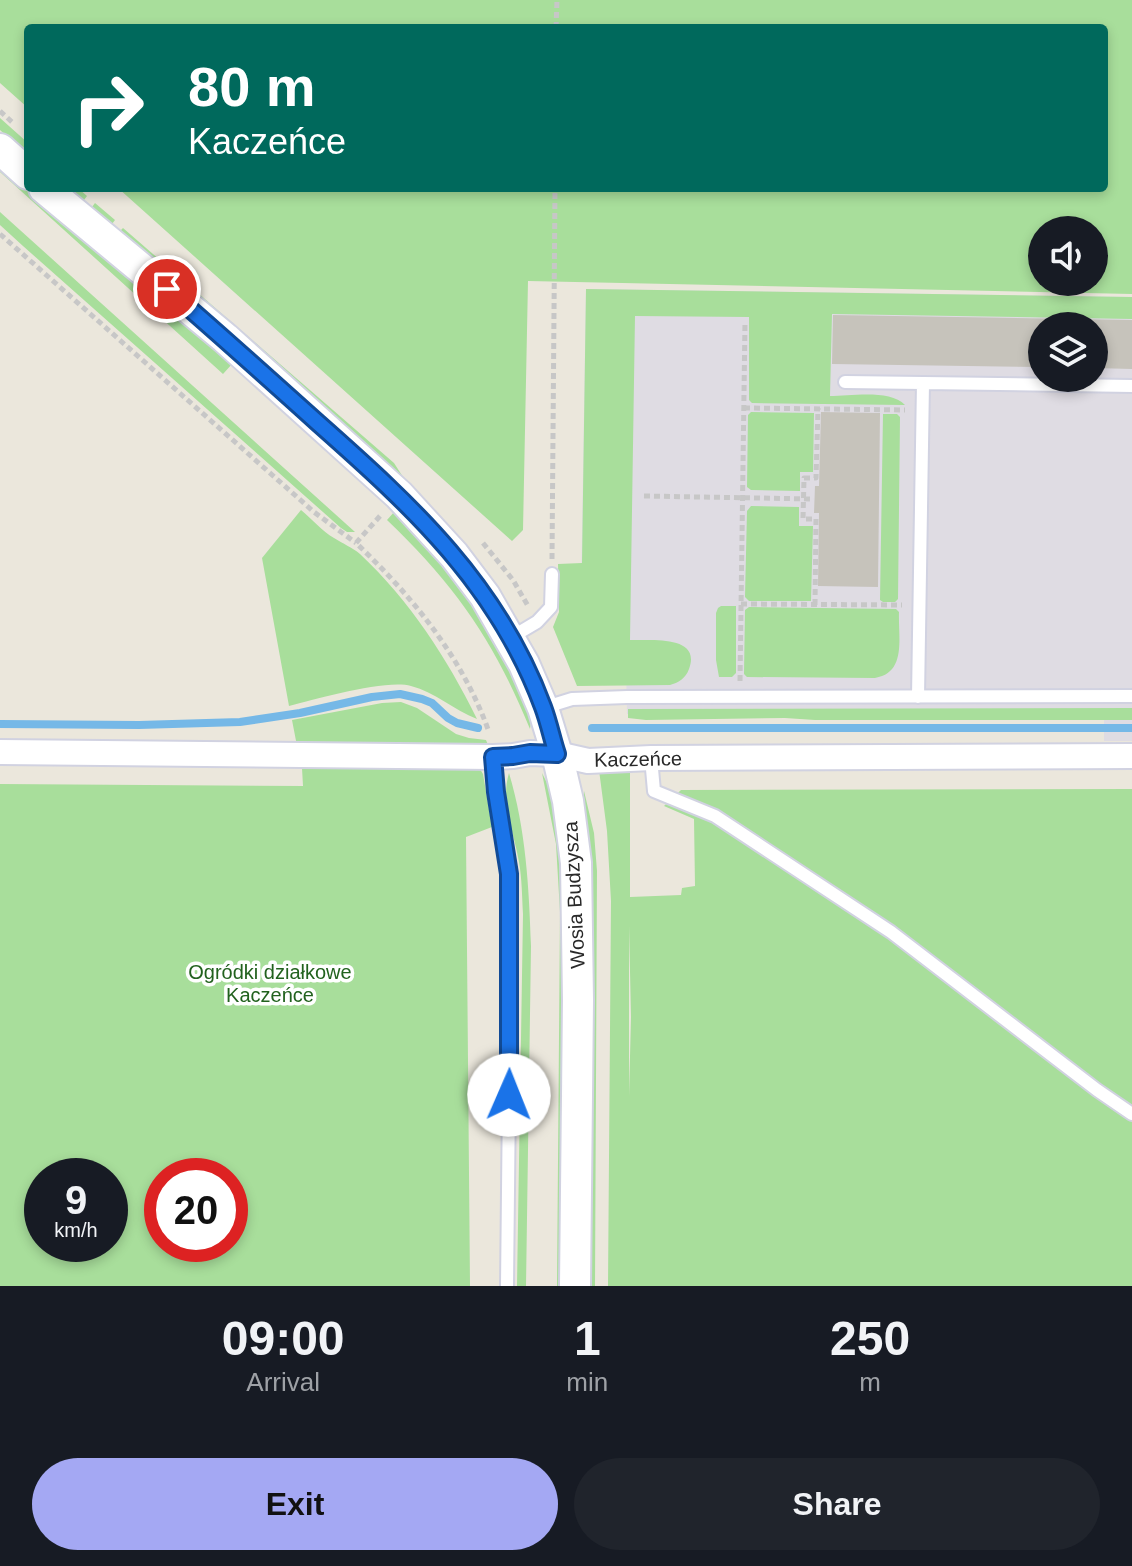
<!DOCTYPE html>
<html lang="en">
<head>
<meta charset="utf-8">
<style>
  :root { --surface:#171b24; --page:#20242c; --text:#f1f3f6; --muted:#9ea1a6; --accent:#a4a8f3 }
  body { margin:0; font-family:Arial,sans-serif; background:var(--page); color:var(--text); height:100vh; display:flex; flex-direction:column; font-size:30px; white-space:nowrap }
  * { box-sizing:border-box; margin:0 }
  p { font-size:26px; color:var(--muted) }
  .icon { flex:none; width:44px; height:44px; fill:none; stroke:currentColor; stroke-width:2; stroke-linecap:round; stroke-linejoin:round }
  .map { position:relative; height:1286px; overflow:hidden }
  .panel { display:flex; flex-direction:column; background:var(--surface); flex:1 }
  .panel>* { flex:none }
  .guide { position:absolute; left:24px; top:24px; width:1084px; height:168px; border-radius:8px; box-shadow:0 4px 12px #0003; background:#00695c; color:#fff; overflow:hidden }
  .tools { position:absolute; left:1028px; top:216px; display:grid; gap:16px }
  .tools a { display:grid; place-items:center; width:80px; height:80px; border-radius:50%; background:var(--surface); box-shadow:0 4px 12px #0003; font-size:40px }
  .speed { position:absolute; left:24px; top:1158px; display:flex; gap:16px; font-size:40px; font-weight:700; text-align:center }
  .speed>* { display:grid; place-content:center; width:104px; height:104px; border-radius:50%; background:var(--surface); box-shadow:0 4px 12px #0003; line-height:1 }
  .speed small { font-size:20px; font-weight:400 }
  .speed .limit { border:12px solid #d22; background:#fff; color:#111 }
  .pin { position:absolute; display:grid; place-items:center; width:68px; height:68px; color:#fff; margin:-34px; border:4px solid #fff; border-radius:50%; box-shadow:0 2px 8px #0007 }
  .me { position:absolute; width:88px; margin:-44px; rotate:1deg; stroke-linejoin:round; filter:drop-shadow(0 0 6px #0008) }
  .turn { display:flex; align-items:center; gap:28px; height:168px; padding:0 32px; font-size:36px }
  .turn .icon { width:104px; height:104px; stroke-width:2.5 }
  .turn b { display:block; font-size:56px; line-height:68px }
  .eta { display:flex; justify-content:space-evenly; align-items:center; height:136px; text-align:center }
  .eta b { font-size:48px; font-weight:700; line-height:56px }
  .button { display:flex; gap:16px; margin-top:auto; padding:16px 32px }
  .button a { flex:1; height:92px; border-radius:48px; background:var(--accent); color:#111; font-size:32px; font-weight:700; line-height:92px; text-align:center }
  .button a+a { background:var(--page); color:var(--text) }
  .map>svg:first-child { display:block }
</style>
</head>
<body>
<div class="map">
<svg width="1132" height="1286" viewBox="0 0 1132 1286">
  <rect width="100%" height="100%" fill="#ebe7dc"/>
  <!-- industrial -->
  <path fill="#dfdce3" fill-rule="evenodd" d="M586,289L1132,297V741H1104V715L627,714L626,665L580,656ZM1042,326H1094V378H1042Z"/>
  <!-- green -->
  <path fill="#a8de9b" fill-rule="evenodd" d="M0,0H1132V294L528,281L523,530L512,541L118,188H1104V28H28V108L0,83ZM1042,230H1094V282H1042Z
    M0,118L28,143V155L0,130Z
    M0,166L41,203L233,363L223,374L0,172Z
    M65,188H78L87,196L84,200L92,207L95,203L115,220L112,224L120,231L123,228L394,463L403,477L401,480Z
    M0,212L355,532H347L341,528L23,246L0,225Z
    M586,289L1132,297V319L832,314L830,396C851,396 890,389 905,405L752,403L749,400V317L635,316L630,640C648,641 702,634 689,669C686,678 678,683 670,685L577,686L553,627L559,612L558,564L582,563Z
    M751,412L814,413L813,472H800V491L751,490L747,487L748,415Z
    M883,414H897L900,417L898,599L895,602H883L880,600Z
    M751,506L799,507V526H813L811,601H749L745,597L747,511Z
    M301,510C312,519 322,531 334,538C343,544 352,547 360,554C410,601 447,658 477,719C454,710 435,692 411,686C386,679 317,699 289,706L262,558Z
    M395,511C444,563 482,612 514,677C521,692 533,713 530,729C494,641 456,586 387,520Z
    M721,606H736V673L732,677H719L716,660V613L718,608Z
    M749,607L896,609L899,612C898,637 907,673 875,678L747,677L744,674L745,610Z
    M401,702L417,708L456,734L469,738L486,740L488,745L297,746L292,720L382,703Z
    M1132,708V720H815L785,718L646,720L628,718V709Z
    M474,766L480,769L483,774L492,827L466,837L470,1286H0V784L303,786L302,768ZM42,1176H110V1244H42ZM162,1176H230V1244H162Z
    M630,767V897L681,895L682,888L695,886L694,819L664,806L681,790L1132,789V1286H608L611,901L607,831L599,770ZM629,926L631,1017L629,1096Z
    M509,773C526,830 529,887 531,946L526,1286H517L523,914C522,897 522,879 519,862C514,832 500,803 509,773Z
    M542,773L552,793L561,856L566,934L563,1286H557L560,912L556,844Z
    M584,791L594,833L597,871L595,1286H589L592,912V876L583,807Z"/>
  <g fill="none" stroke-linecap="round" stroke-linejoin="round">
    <!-- stream -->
    <path stroke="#75b8e7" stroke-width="8" d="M0,724L139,725L240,722L300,713L372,697L400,694L422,699L432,703L448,718L457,723L478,728
      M592,728H1132"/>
  </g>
  <!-- building -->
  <path fill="#c6c3bb" d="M833,315L1132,320V369L1094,368V326H1042V367L832,364Z
    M821,412L880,413L878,587L818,586L819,513H814L815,486H819Z"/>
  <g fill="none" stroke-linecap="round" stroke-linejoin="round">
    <defs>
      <path id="service" d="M845,382L923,383
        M510,638L537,622L551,607L552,574
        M918,697L923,383L1132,386
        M543,708L572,699L627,697L1132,696
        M493,757L496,792L509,874L510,1000L507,1286
        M651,758L654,791L715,816L891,932L1097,1090L1132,1114"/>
      <path id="minor" d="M0,752L493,757L513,756L530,753L557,754L588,761L651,758L1132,756"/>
      <path id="tertiary" d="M0,149L28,174
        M44,188L225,338L399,495L454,555L485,596L524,664L543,708L557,754L568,801L576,863L578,1000L575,1286"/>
    </defs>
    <!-- service casing -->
    <use href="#service" stroke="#d1d2e1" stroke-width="16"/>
    <!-- minor casing -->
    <use href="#minor" stroke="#d1d2e1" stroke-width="28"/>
    <!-- tertiary casing -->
    <use href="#tertiary" stroke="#d1d2e1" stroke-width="34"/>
    <!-- path -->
    <path stroke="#c7c7c7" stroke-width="5" stroke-dasharray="6 4" stroke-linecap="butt" d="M556,28L557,0
      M0,111L12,122
      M0,234L314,512L356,543
      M744,408L905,410
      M644,496L814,499
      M380,516L356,543C412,596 463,658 489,732
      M483,543L513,580L528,606
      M552,559L555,188
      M741,604L902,605
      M815,605L816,519H803L804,478H816L818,408
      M740,681L745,322"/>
    <!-- service -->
    <use href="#service" stroke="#fff" stroke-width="12"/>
    <!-- minor -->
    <use href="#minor" stroke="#fff" stroke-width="24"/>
    <!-- tertiary -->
    <use href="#tertiary" stroke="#fff" stroke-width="30"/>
  </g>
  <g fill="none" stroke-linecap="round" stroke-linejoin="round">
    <defs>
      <path id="route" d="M167,289C218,333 268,378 318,423C413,507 498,585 543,707C549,723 552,739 557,754L530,753L513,756L493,757L496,792L509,874V1095"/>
    </defs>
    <!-- route casing -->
    <use href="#route" stroke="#114b97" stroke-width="20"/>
    <!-- route -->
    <use href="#route" stroke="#1a73e8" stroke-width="14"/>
  </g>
  <g text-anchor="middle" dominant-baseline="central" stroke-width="7" stroke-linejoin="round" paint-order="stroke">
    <!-- street labels -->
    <g font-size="20" fill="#292929" stroke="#fff">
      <text transform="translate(638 759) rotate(-1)">Kaczeńce</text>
      <text transform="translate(574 895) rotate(-93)">Wosia Budzysza</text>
    </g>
    <!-- park labels -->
    <g font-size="20" fill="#22621e" stroke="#fff">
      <text x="270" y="972">Ogródki działkowe<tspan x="270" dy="23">Kaczeńce</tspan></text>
    </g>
  </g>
</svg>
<div class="tools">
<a><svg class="icon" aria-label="sound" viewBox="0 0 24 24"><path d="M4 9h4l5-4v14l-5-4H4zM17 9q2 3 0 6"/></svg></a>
<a><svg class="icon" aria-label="layers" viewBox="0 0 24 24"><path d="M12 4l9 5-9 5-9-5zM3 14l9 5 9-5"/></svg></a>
</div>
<div class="speed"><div>9<small>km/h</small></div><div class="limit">20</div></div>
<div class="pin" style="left:167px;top:289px;background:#d93025"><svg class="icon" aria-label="arrive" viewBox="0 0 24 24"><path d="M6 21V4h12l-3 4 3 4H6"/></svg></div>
<svg class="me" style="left:509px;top:1095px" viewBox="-20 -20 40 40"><circle r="19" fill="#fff"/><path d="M0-13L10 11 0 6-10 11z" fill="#1a73e8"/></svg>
<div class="guide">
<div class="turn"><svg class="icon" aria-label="right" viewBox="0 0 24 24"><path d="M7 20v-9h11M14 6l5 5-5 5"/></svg><div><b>80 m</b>Kaczeńce</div></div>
</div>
</div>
<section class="panel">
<div class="eta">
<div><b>09:00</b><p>Arrival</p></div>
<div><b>1</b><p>min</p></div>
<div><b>250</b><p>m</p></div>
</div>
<div class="button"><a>Exit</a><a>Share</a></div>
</section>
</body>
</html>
